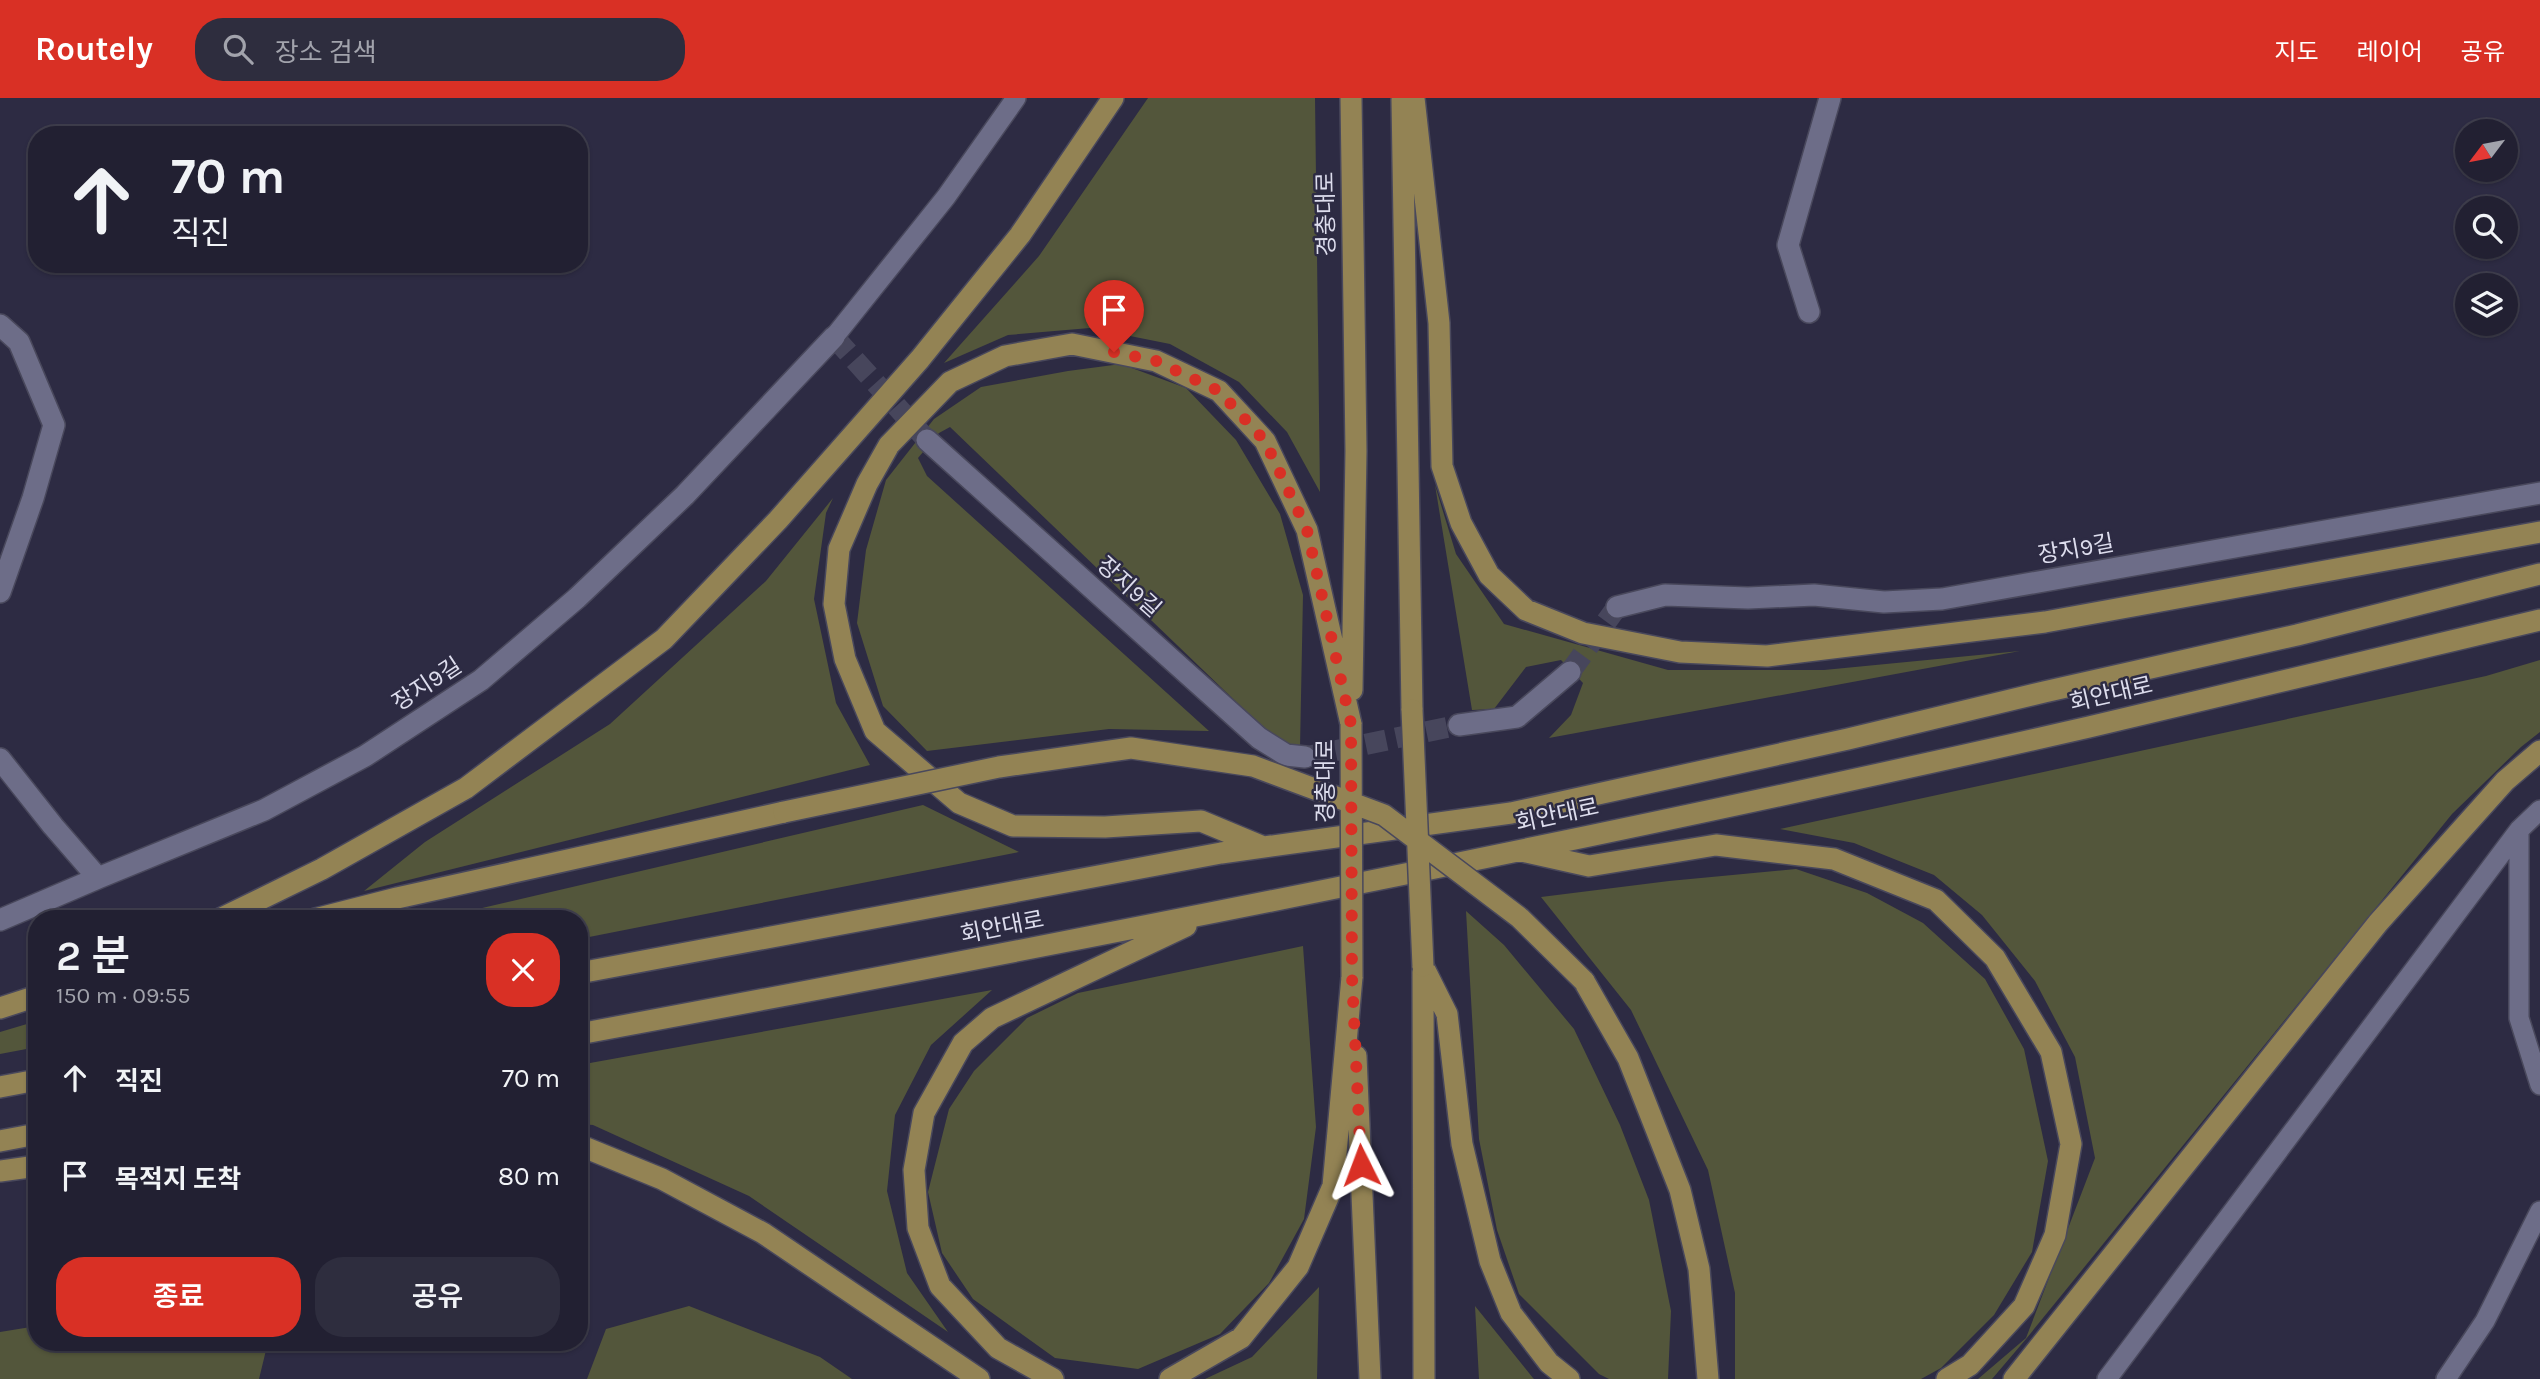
<!DOCTYPE html>
<html lang="ko">
<head>
<meta charset="utf-8">
<style>
  :root { --surface:#222032; --page:#2e2d3e; --text:#f1f3f6; --muted:#a2a3ac; --line:#3f3e4d; --accent:#d93025 }
  body { margin:0; font-family:Karla,"Noto Sans KR",sans-serif; background:var(--page); color:var(--text); height:100vh; display:flex; flex-direction:column; font-size:26px; white-space:nowrap }
  * { box-sizing:border-box; margin:0 }
  p { font-size:23px; color:var(--muted) }
  .icon { flex:none; width:38px; height:38px; fill:none; stroke:currentColor; stroke-width:2; stroke-linecap:round; stroke-linejoin:round }
  .map { position:relative; flex:1; overflow:hidden }
  .panel { position:absolute; left:28px; top:812px; width:560px; height:441px; display:flex; flex-direction:column; background:var(--surface); border-radius:28px; box-shadow:0 2px 5px #0004,0 0 0 2px var(--line) }
  .panel>* { flex:none }
  .banner { position:absolute; left:28px; top:28px; width:560px; height:147px; border-radius:28px; box-shadow:0 2px 5px #0004,0 0 0 2px var(--line); background:#222032; color:var(--text); overflow:hidden }
  .needle { width:46px; rotate:238deg }
  .tools { position:absolute; left:2455px; top:21px; display:grid; gap:14px }
  .tools a { display:grid; place-items:center; width:63px; height:63px; border-radius:50%; background:var(--surface); box-shadow:0 2px 5px #0004,0 0 0 2px var(--line); font-size:35px }
  .pin { position:absolute; display:grid; place-items:center; width:60px; height:60px; color:#fff; margin:-72px -30px; border-radius:50% 50% 50% 0; rotate:-45deg; box-shadow:0 0 7px #0007 }
  .pin .icon { rotate:45deg }
  .me { position:absolute; width:77px; margin:-38px; rotate:357deg; stroke-linejoin:round; filter:drop-shadow(0 0 5px #0008) }
  .turn { display:flex; align-items:center; gap:24px; height:147px; padding:0 28px; font-size:32px }
  .turn .icon { width:91px; height:91px; stroke-width:2.5 }
  .turn b { display:block; font-size:49px; line-height:60px }
  .round { display:grid; place-items:center; flex:none; width:74px; height:74px; border-radius:28px; background:var(--page) }
  .overview { display:flex; align-items:center; justify-content:space-between; height:119px; padding:0 28px }
  h1 { font-size:42px; font-weight:600; line-height:52px }
  .primary-button { display:flex; gap:14px; margin-top:auto; padding:14px 28px }
  .primary-button a { flex:1; height:80px; border-radius:28px; background:var(--accent); color:#fff; font-size:28px; font-weight:600; line-height:80px; text-align:center }
  .primary-button a+a { background:var(--page); color:var(--text) }
  ul { padding:0; list-style:none }
  li { display:flex; align-items:center; gap:21px; height:98px; padding:0 28px }
  li div { flex:1 }
  li b { display:block; font-size:26px }
  li em { font-style:normal }
  header { display:flex; align-items:center; gap:42px; box-sizing:border-box; height:98px; padding:0 35px; background:var(--accent); color:#fff }
  header strong { font-size:33px }
  nav { display:flex; gap:38px; margin-inline-start:auto; font-size:24px }
  .search { width:490px; height:63px; background:var(--page); display:flex; align-items:center; gap:18px; box-sizing:border-box; padding:0 24px; border-radius:28px; color:var(--muted); font-size:26px }
  .map>svg:first-child { display:block }
</style>
</head>
<body>
<header>
<strong>Routely</strong>
<div class="search"><svg class="icon" aria-label="search" viewBox="0 0 24 24"><circle cx="10" cy="10" r="6"/><path d="M15 15l6 6"/></svg>장소 검색</div>
<nav><a>지도</a><a>레이어</a><a>공유</a></nav>
</header>
<div class="map">
<svg width="2540" height="1281" viewBox="0 0 2540 1281">
  <rect width="100%" height="100%" fill="#2d2b43"/>
  <!-- green -->
  <path fill="#53563b" d="M1148,0H1315L1320,394L1287,334L1239,284L1170,246L1090,230L1008,237L944,265L1039,158Z
    M1121,266L1186,290L1236,342L1280,416L1303,497L1300,650L1277,643L950,329L939,335L918,360L927,378L1209,633L1109,631L927,653L883,608L857,525L866,452L886,382L934,321L981,289L1068,273Z
    M1435,387L1456,456L1504,526L1668,572H1824L2020,553L1549,640L1571,617L1583,585L1561,562L1526,569L1494,611L1472,612Z
    M833,400L826,415L814,501L836,605L870,667L364,793L425,744L610,626L766,483Z
    M2540,562V634L2521,649L2452,716L2026,1241L1992,1281H1978L2026,1240L2095,1060L2075,959L2035,883L1982,817L1934,777L1854,745L1780,731L2486,578Z
    M923,707L1019,754L579,841V821H435Z
    M1796,771L1867,795L1923,825L1985,881L2024,951L2048,1063L2032,1154L1994,1217L1941,1270L1921,1281H1735V1195L1708,1072L1631,912L1541,799L1669,783Z
    M1466,813L1504,847L1574,931L1620,1027L1649,1102L1671,1213L1668,1281H1609L1599,1276L1519,1196L1497,1132L1479,1041Z
    M1303,848L1316,1029L1304,1121L1269,1185L1220,1236L1138,1271L1055,1260L973,1201L942,1155L928,1094L949,1011L974,973L1027,920L1078,895Z
    M992,892L931,947L895,1017L887,1093L907,1175L948,1234L749,1098L593,1027L579,1026V967Z
    M37,923V949L0,956V934Z
    M1319,1189L1317,1281H1205L1252,1259Z
    M689,1208L820,1259L852,1281H587L606,1231Z
    M1475,1208L1533,1280L1534,1281H1479Z
    M37,1228V1244H268L259,1281H0V1234Z"/>
  <g fill="none" stroke-linecap="round" stroke-linejoin="round">
    <!-- street-tunnel -->
    <path stroke="#47465c" stroke-width="21" stroke-dasharray="21 10" stroke-linecap="butt" d="M834,239L927,342
      M1570,574L1617,509
      M1305,659L1459,627"/>
    <defs>
      <path id="lane" d="M834,239L946,99L1016,0
        M2519,732V920L2540,987
        M2107,1281L2519,732L2540,712
        M2446,1281L2485,1223L2540,1113"/>
      <path id="street" d="M1809,214L1788,147L1830,0
        M0,227L19,244L54,327L33,400L0,494
        M927,342L1259,640L1286,657L1305,659
        M1617,509L1665,497L1748,500L1814,497L1884,504L1942,501L2540,395
        M1459,627L1517,619L1570,574
        M0,661L53,728L98,780L264,712L365,658L481,582L577,500L685,397L834,239
        M0,822L98,780"/>
      <path id="primary" d="M1351,0L1356,353L1352,592
        M1414,0L1439,225L1442,368L1461,425L1489,477L1526,512L1583,535L1680,554L1767,558L2045,524L2540,434
        M1402,2L1412,612
        M1261,748L1201,723L1105,729L1013,728L959,705L875,633L845,561L834,506L839,451L867,386L889,347L950,284L1005,258L1072,246L1156,263L1219,293L1265,343L1307,432L1351,626
        M1526,754L1589,768L1716,747L1834,761L1936,802L1995,860L2051,954L2071,1046L2055,1137L2024,1208L1970,1267L1947,1281
        M220,821L322,771L466,690L664,541L778,422L920,261L1020,137L1113,0
        M315,821L397,800L784,714
        M1423,868L1447,916L1462,1046L1490,1163L1511,1215L1549,1265L1569,1281
        M1423,874L1424,1281
        M579,875L1221,755L1511,715L1848,641L2044,594L2297,537L2540,476
        M1584,883L1628,960L1680,1092L1699,1171L1708,1281
        M0,910L37,898
        M579,936C1084,842 1589,743 2089,629C2240,594 2390,558 2540,522
        M1356,958L1370,1281
        M0,989L37,982
        M0,1043L37,1036
        M579,1047L662,1081L763,1135L979,1281
        M0,1073L37,1068
        M1053,1281L998,1250L940,1188L918,1130L914,1072L924,1015L963,945L992,920L1186,828
        M1170,1281L1241,1240L1298,1169L1333,1088L1352,879
        M2014,1281L2378,825L2505,683L2540,653"/>
    </defs>
    <!-- lane casing -->
    <use href="#lane" stroke="#49485c" stroke-width="22"/>
    <!-- street casing -->
    <use href="#street" stroke="#49485c" stroke-width="24"/>
    <!-- primary casing -->
    <use href="#primary" stroke="#49485c" stroke-width="24"/>
    <!-- lane -->
    <use href="#lane" stroke="#6d6d88" stroke-width="19"/>
    <!-- street -->
    <use href="#street" stroke="#6d6d88" stroke-width="21"/>
    <!-- primary -->
    <use href="#primary" stroke="#938354" stroke-width="21"/>
    <defs>
      <path id="primary-bridge" d="M1412,612L1423,868
        M1351,626L1352,879
        M784,714L999,669L1131,650L1253,668L1384,717L1520,820L1584,883"/>
    </defs>
    <!-- primary-bridge casing -->
    <use href="#primary-bridge" stroke="#49485c" stroke-width="24" stroke-linecap="butt"/>
    <!-- primary-bridge -->
    <use href="#primary-bridge" stroke="#938354" stroke-width="21"/>
  </g>
  <g fill="none" stroke-linecap="round" stroke-linejoin="round">
    <!-- route -->
    <path stroke="#d93025" stroke-width="12" stroke-dasharray="0 21.6" d="M1114,254L1156,263L1219,293L1265,343L1307,432L1351,626L1352,879L1361,1067"/>
  </g>
  <g text-anchor="middle" dominant-baseline="central" stroke-width="5" stroke-linejoin="round" paint-order="stroke">
    <!-- street labels -->
    <g font-size="23" fill="#dddded" stroke="#2d2b43">
      <text transform="translate(1326 116) rotate(-91)">경충대로</text>
      <text transform="translate(2076 451) rotate(-10)">장지9길</text>
      <text transform="translate(1129 489) rotate(42)">장지9길</text>
      <text transform="translate(427 586) rotate(-33)">장지9길</text>
      <text transform="translate(2111 596) rotate(-13)">회안대로</text>
      <text transform="translate(1325 683) rotate(-90)">경충대로</text>
      <text transform="translate(1557 717) rotate(-12)">회안대로</text>
      <text transform="translate(1002 829) rotate(-11)">회안대로</text>
    </g>
  </g>
</svg>
<div class="tools">
<a><svg class="needle" viewBox="-14 -14 28 28"><path d="M0-13l5 13h-10z" fill="#e53935"/><path d="M0 13l5-13h-10z" fill="#a2a3ac"/></svg></a>
<a><svg class="icon" aria-label="search" viewBox="0 0 24 24"><circle cx="10" cy="10" r="6"/><path d="M15 15l6 6"/></svg></a>
<a><svg class="icon" aria-label="layers" viewBox="0 0 24 24"><path d="M12 4l9 5-9 5-9-5zM3 14l9 5 9-5"/></svg></a>
</div>
<div class="pin" style="left:1114px;top:254px;background:#d93025"><svg class="icon" aria-label="arrive" viewBox="0 0 24 24"><path d="M6 21V4h12l-3 4 3 4H6"/></svg></div>
<svg class="me" style="left:1361px;top:1067px" viewBox="-20 -20 40 40"><path d="M0-17L14 15 0 8-14 15z" fill="#d93025" stroke="#fff" stroke-width="4"/></svg>
<div class="banner">
<div class="turn"><svg class="icon" aria-label="ahead" viewBox="0 0 24 24"><path d="M12 20V5M6 11l6-6 6 6"/></svg><div><b>70 m</b>직진</div></div>
</div>
<section class="panel">
<div class="overview"><div><h1>2 분</h1><p>150 m · 09:55</p></div><a class="round" style="background:#d93025;color:#fff"><svg class="icon" aria-label="close" viewBox="0 0 24 24"><path d="M6 6l12 12M18 6L6 18"/></svg></a></div>
<ul>
<li><svg class="icon" aria-label="ahead" viewBox="0 0 24 24"><path d="M12 20V5M6 11l6-6 6 6"/></svg><div><b>직진</b></div><em>70 m</em></li>
<li><svg class="icon" aria-label="arrive" viewBox="0 0 24 24"><path d="M6 21V4h12l-3 4 3 4H6"/></svg><div><b>목적지 도착</b></div><em>80 m</em></li>
</ul>
<div class="primary-button"><a>종료</a><a>공유</a></div>
</section>
</div>
</body>
</html>
